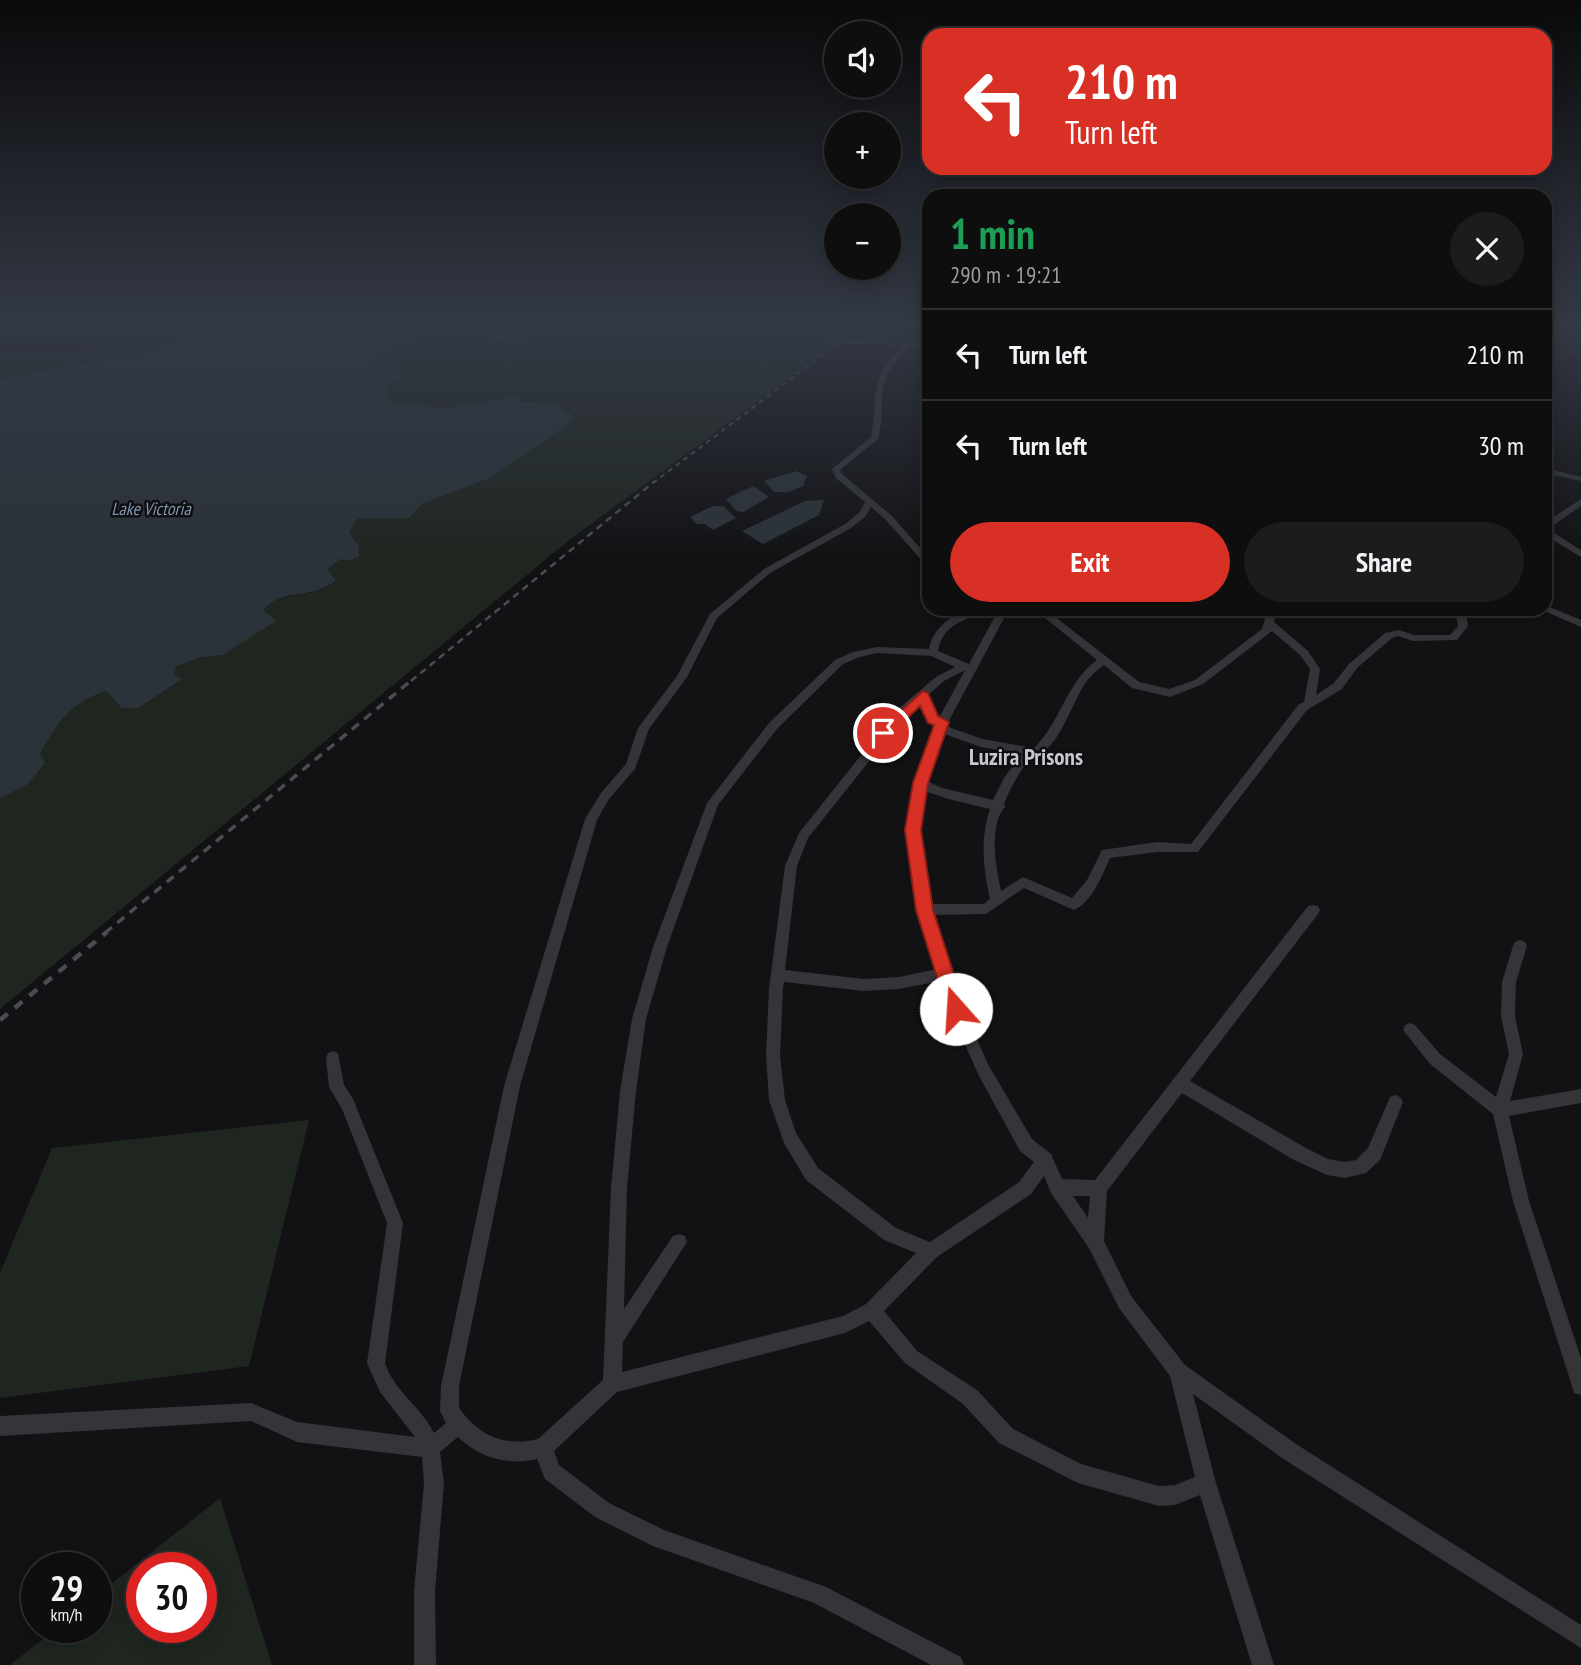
<!DOCTYPE html>
<html lang="en">
<head>
<meta charset="utf-8">
<style>
  :root { --surface:#0e0e0f; --page:#1c1c1d; --text:#f1f3f6; --muted:#9b9c9e; --line:#2e2e2f; --accent:#d93025 }
  body { margin:0; font-family:"PT Sans Narrow",sans-serif; background:var(--page); color:var(--text); height:100vh; display:flex; flex-direction:column; font-size:26px; white-space:nowrap }
  * { box-sizing:border-box; margin:0 }
  p { font-size:23px; color:var(--muted) }
  .icon { flex:none; width:38px; height:38px; fill:none; stroke:currentColor; stroke-width:2; stroke-linecap:round; stroke-linejoin:round }
  .map { position:relative; flex:1; overflow:hidden }
  .sheet { position:absolute; left:922px; top:189px; width:630px; height:427px; display:flex; flex-direction:column; background:var(--surface); border-radius:21px; box-shadow:0 4px 18px #0003,0 0 0 2px var(--line) }
  .sheet>* { flex:none }
  .hud { position:absolute; left:922px; top:28px; width:630px; height:147px; border-radius:21px; box-shadow:0 4px 18px #0003,0 0 0 2px var(--line); background:#d93025; color:#fff; overflow:hidden }
  .tools { position:absolute; left:824px; top:21px; display:grid; gap:14px }
  .tools a { display:grid; place-items:center; width:77px; height:77px; border-radius:50%; background:var(--surface); box-shadow:0 4px 18px #0003,0 0 0 2px var(--line); font-size:35px }
  .speed { position:absolute; left:21px; top:1552px; display:flex; gap:14px; font-size:35px; font-weight:700; text-align:center }
  .speed>* { display:grid; place-content:center; width:91px; height:91px; border-radius:50%; background:var(--surface); box-shadow:0 4px 18px #0003,0 0 0 2px var(--line); line-height:1 }
  .speed small { font-size:18px; font-weight:400 }
  .speed .limit { border:10px solid #d22; background:#fff; color:#111 }
  .pin { position:absolute; display:grid; place-items:center; width:60px; height:60px; color:#fff; margin:-30px; border:4px solid #fff; border-radius:50%; box-shadow:0 2px 7px #0007 }
  .me { position:absolute; width:77px; margin:-38px; rotate:341deg; stroke-linejoin:round; filter:drop-shadow(0 0 5px #0008) }
  .turn { display:flex; align-items:center; gap:24px; height:147px; padding:0 28px; font-size:32px }
  .turn .icon { width:91px; height:91px; stroke-width:2.5 }
  .turn b { display:block; font-size:49px; line-height:60px }
  .round { display:grid; place-items:center; flex:none; width:74px; height:74px; border-radius:37px; background:var(--page) }
  .overview { display:flex; align-items:center; justify-content:space-between; height:119px; padding:0 28px }
  h1 { font-size:42px; font-weight:700; line-height:52px; color:#1e9e55 }
  .action { display:flex; gap:14px; margin-top:auto; padding:14px 28px }
  .action a { flex:1; height:80px; border-radius:42px; background:var(--accent); color:#fff; font-size:28px; font-weight:700; line-height:80px; text-align:center }
  .action a+a { background:var(--page); color:var(--text) }
  ul { padding:0; list-style:none }
  li { display:flex; align-items:center; gap:21px; height:91px; padding:0 28px; border-top:2px solid var(--line) }
  li div { flex:1 }
  li b { display:block; font-size:26px }
  li em { font-style:normal }
  .map>svg:first-child { display:block }
</style>
</head>
<body>
<div class="map">
<svg width="1581" height="1665" viewBox="0 0 1581 1665">
  <rect width="100%" height="100%" fill="#121214"/>
  <!-- built -->
  <path fill="#1f1e21" d="M1545,326H1581V360L1545,347Z"/>
  <!-- green -->
  <path fill="#1f2620" fill-rule="evenodd" d="M141,326H219L132,358L100,360L0,380V354C39,352 116,360 141,326Z
    M486,326H860L568,541L0,1009V799L28,784L44,763L40,754C59,721 69,704 106,691L122,707L181,679L173,675L176,667L198,658L223,655L275,621L262,610C288,587 306,602 336,582L327,569L359,546L349,533L358,518L409,517L422,504L490,478L566,426L574,416C528,389 495,403 447,407C429,409 410,405 392,403L386,395L397,372L394,367H382L373,358L397,344L450,328L528,346L516,337Z
    M880,326H929V333L912,337L863,338Z
    M309,1120L249,1366L0,1398V1273L52,1148Z
    M220,1498L272,1665H10L57,1628H96V1596ZM201,1568V1628H142V1568Z"/>
  <!-- water -->
  <path fill="#2c3239" d="M219,326H486L516,337L531,347L450,328L397,344L373,358L382,367H395L398,372L406,373L391,384L386,395L392,403L444,408L517,397L523,401L554,404L574,416L566,426L490,478L422,504L409,518H358L349,533L359,546V556L349,561L341,559L327,569L336,581C307,602 287,586 263,610L276,621L223,655L198,658L176,667L174,675L182,679L138,708H122L106,691C69,704 59,721 40,754L45,763L28,784L0,799V380L100,360L132,358Z
    M796,471L807,476L803,486L789,492H774L764,481Z
    M753,486L769,497L743,512L736,511L726,499Z
    M824,500L819,515L763,544L742,531L805,501Z
    M713,506H723L736,518L713,530L705,524H697L690,517Z"/>
  <g fill="none" stroke-linecap="round" stroke-linejoin="round">
    <!-- street -->
    <path fill="#343439" fill-rule="evenodd" d="M81,326H87L86,330L155,326L86,334L81,332Z
      M784,326H795L842,340H884L929,346V350L910,347C872,381 887,394 879,438L840,470L843,475L891,515L929,558V566L926,565L885,519L871,507L865,517L851,528L770,573L717,618L687,677L649,729L635,769L609,799L597,820L520,1086L459,1386V1408C479,1436 504,1447 538,1439L603,1380L611,1188L620,1091L632,1019L653,947L707,803L769,723L835,660L853,652L877,647L929,649C934,623 959,609 985,609C964,624 944,621 938,651L969,664L999,609H1009L946,726L982,739L1034,748C1061,722 1066,682 1097,660L1034,609H1045L1139,682L1169,689L1195,680L1262,629L1268,609H1278L1274,622L1308,651L1320,669L1316,695L1334,683L1349,664L1385,633L1399,630L1414,635H1450L1458,626L1455,609H1465L1468,626L1457,640L1413,641L1398,636L1392,638L1357,668L1342,689L1307,710L1198,852H1157L1110,858C1102,876 1092,902 1074,910L1024,888L986,914L933,915L963,1009L989,1066L1032,1139L1051,1154L1062,1179L1095,1180L1308,906L1313,905L1318,906L1320,910L1318,914L1190,1081L1306,1148L1328,1159L1345,1162L1356,1160L1368,1148L1390,1097L1395,1095L1400,1097L1403,1102L1380,1160L1366,1173L1345,1178L1327,1175L1294,1160L1182,1093L1107,1191L1104,1241L1131,1296L1185,1365L1296,1444L1581,1625V1648L1282,1458L1193,1394L1216,1483L1274,1665H1252L1200,1495L1175,1505L1159,1506L1078,1483L999,1443L963,1404L905,1363L869,1321L845,1333L617,1392L554,1451L559,1465L609,1503L664,1530L826,1587L961,1657L964,1665H931L814,1603L653,1546L595,1517L545,1479L537,1459C508,1466 480,1458 458,1437L440,1452L444,1484L435,1591L436,1665H414V1591L424,1484L422,1457L297,1442L251,1421L0,1436V1416L251,1403L297,1422L415,1437L380,1392L367,1363L387,1223L342,1109L329,1087L326,1058L328,1053L333,1051L338,1053L344,1085L353,1099L403,1223L385,1363C394,1391 421,1407 434,1433L446,1423L440,1411L441,1386L504,1086L585,819L601,793L626,764L638,728L677,676L710,614L764,569L845,524L859,513L865,502L836,478L832,469L871,437C880,394 866,380 903,347L884,344H842ZM1272,631L1300,655L1310,669L1304,702L1299,704L1191,844L1157,842L1102,850L1087,880L1072,898L1023,877L1001,891C996,868 988,826 1005,807L1004,804C1011,786 1020,770 1033,756C1057,754 1072,703 1084,685C1089,677 1096,671 1104,665L1132,688L1170,697L1203,684ZM877,653L931,656L955,667L936,677L897,710L799,833L785,866L769,988L766,1056L769,1100L784,1143L806,1180L884,1240L916,1253L866,1304L843,1316L622,1372L623,1342L687,1242L685,1236L679,1234L673,1236L624,1309L627,1188L636,1091L646,1019L667,947L718,805L777,729L843,664L860,657ZM965,670L939,718L937,717L928,695L944,681ZM920,702L929,723L936,724L915,783L907,829L918,910L937,969L899,977L864,979L785,970L797,866L808,838L905,716ZM944,734L981,747L1022,754L1004,778L993,800L942,788L927,781ZM925,791L948,799L990,809C980,840 983,867 990,899L984,904H931L919,829ZM940,981L949,1009L979,1076L1020,1151L1034,1162L1019,1182L930,1242L896,1228L818,1168L796,1133L785,1100L780,1056L783,988L784,982L864,991L899,989ZM1044,1176L1051,1193L1089,1248L1119,1308L1170,1376L1195,1477L1175,1485L1159,1486L1081,1464L1013,1429L977,1390L917,1351L884,1311L937,1257L1031,1194ZM1073,1196H1090L1088,1218Z
      M1545,468L1581,477V481L1545,473Z
      M1581,499V506L1548,529L1581,550V557L1545,535V523Z
      M1545,605L1581,620V627L1542,610L1545,609Z
      M1520,940L1525,942L1527,946L1516,982L1515,1016L1523,1054L1510,1101L1581,1089V1103L1509,1116L1529,1201L1581,1358V1395L1574,1393L1572,1386L1513,1201L1493,1114L1430,1064L1403,1030L1405,1025L1410,1023L1415,1025L1440,1054L1496,1097L1509,1054L1501,1016L1502,982L1513,946L1515,942Z"/>
    <!-- rail-far3 -->
    <path stroke="#4b4c52" stroke-width="2" stroke-dasharray="5 4.5" stroke-linecap="butt" d="M653,483L861,326"/>
    <!-- rail-far2 -->
    <path stroke="#4b4c52" stroke-width="2.5" stroke-dasharray="7 5" stroke-linecap="butt" d="M411,681L655,481"/>
    <!-- rail-far1 -->
    <path stroke="#4b4c52" stroke-width="3.5" stroke-dasharray="9 7" stroke-linecap="butt" d="M105,933L413,679"/>
    <!-- rail -->
    <path stroke="#4b4c52" stroke-width="4.5" stroke-dasharray="10 9" stroke-linecap="butt" d="M0,1020L107,932"/>
  </g>
  <!-- sky -->
  <linearGradient id="sky" x2="0" y2="1"><stop stop-color="#0a0a0b"/><stop offset="0.58" stop-color="#333945"/><stop offset="1" stop-color="#333945" stop-opacity="0"/></linearGradient>
  <rect width="1581" height="559" fill="url(#sky)"/>
  <!-- route -->
  <path fill="#d93025" stroke="#8d1f18" stroke-width="2" d="M923,691L928,693L938,716L949,722L928,783L921,830L933,910L965,1009L963,1015L956,1018L949,1015L947,1009L916,910L905,830L913,783L934,725L928,723L920,706L888,737H878L876,733Z"/>
  <g text-anchor="middle" dominant-baseline="central" stroke-width="5" stroke-linejoin="round" paint-order="stroke">
    <!-- far-water labels -->
    <g font-size="18" font-style="italic" fill="#7d94ad" stroke="#0e0d0f">
      <text x="151" y="508">Lake Victoria</text>
    </g>
    <!-- quarter labels -->
    <g font-size="23" font-weight="bold" fill="#c5c8d0" stroke="#0e0d0f">
      <text x="1026" y="756">Luzira Prisons</text>
    </g>
  </g>
</svg>
<div class="tools">
<a><svg class="icon" aria-label="sound" viewBox="0 0 24 24"><path d="M4 9h4l5-4v14l-5-4H4zM17 9q2 3 0 6"/></svg></a>
<a>+</a>
<a>−</a>
</div>
<div class="speed"><div>29<small>km/h</small></div><div class="limit">30</div></div>
<div class="pin" style="left:883px;top:733px;background:#d93025"><svg class="icon" aria-label="arrive" viewBox="0 0 24 24"><path d="M6 21V4h12l-3 4 3 4H6"/></svg></div>
<svg class="me" style="left:956px;top:1009px" viewBox="-20 -20 40 40"><circle r="19" fill="#fff"/><path d="M0-13L10 11 0 6-10 11z" fill="#d93025"/></svg>
<div class="hud">
<div class="turn"><svg class="icon" aria-label="left" viewBox="0 0 24 24"><path d="M17 20v-9H6M10 6l-5 5 5 5"/></svg><div><b>210 m</b>Turn left</div></div>
</div>
<section class="sheet">
<div class="overview"><div><h1>1 min</h1><p>290 m · 19:21</p></div><a class="round"><svg class="icon" aria-label="close" viewBox="0 0 24 24"><path d="M6 6l12 12M18 6L6 18"/></svg></a></div>
<ul>
<li><svg class="icon" aria-label="left" viewBox="0 0 24 24"><path d="M17 20v-9H6M10 6l-5 5 5 5"/></svg><div><b>Turn left</b></div><em>210 m</em></li>
<li><svg class="icon" aria-label="left" viewBox="0 0 24 24"><path d="M17 20v-9H6M10 6l-5 5 5 5"/></svg><div><b>Turn left</b></div><em>30 m</em></li>
</ul>
<div class="action"><a>Exit</a><a>Share</a></div>
</section>
</div>
</body>
</html>
